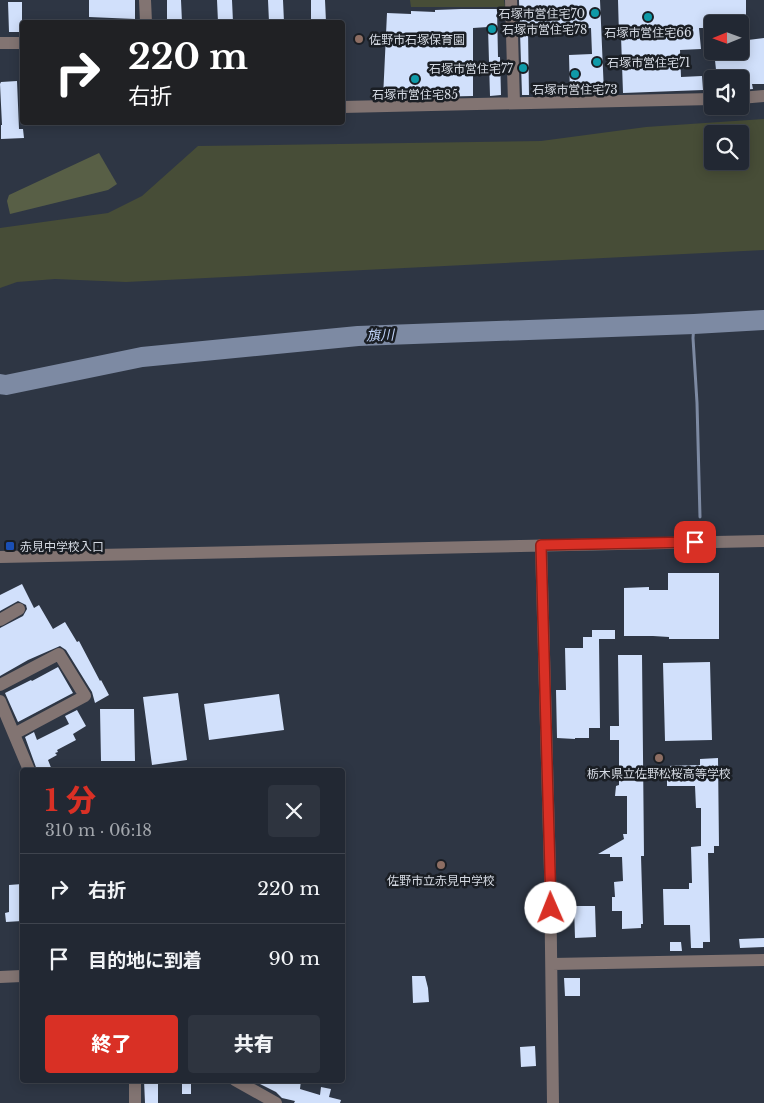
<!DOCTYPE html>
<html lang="ja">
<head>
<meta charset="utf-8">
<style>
  :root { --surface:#222833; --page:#2e343f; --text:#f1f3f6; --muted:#a2a6ac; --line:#3f444e; --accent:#d93025 }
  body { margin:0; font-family:"Libre Baskerville","Noto Sans JP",serif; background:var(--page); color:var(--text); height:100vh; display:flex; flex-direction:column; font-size:19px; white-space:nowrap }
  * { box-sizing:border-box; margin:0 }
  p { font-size:16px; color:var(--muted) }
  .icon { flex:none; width:28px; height:28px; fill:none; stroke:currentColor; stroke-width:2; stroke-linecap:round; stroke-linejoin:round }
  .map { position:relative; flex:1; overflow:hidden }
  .sheet { position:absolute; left:20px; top:768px; width:325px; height:315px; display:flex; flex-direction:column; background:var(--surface); border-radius:5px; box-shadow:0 2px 12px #0003,0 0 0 1px var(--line) }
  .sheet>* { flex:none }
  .hud { position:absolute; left:20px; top:20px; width:325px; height:105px; border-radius:5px; box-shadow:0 2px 12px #0003,0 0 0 1px var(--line); background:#202124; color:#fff; overflow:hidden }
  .needle { width:32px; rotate:269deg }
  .fabs { position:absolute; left:704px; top:15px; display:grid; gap:10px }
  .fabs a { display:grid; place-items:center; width:45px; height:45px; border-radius:5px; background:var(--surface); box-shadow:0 2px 12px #0003,0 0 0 1px var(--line); font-size:25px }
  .pin { position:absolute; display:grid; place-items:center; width:42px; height:42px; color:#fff; margin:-21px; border-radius:10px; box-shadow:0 2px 8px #0006 }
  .me { position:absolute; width:55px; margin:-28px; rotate:359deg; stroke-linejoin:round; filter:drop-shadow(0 0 4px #0008) }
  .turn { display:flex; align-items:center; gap:18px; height:105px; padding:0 25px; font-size:22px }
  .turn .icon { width:65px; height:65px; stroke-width:2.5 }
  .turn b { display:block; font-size:35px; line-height:42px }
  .round { display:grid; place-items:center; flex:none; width:52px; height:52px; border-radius:5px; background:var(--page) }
  .head { display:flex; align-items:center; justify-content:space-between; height:85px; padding:0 25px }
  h1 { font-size:30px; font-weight:800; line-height:38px; color:var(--accent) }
  .primary-button { display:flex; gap:10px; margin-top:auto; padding:10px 25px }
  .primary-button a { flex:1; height:58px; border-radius:5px; background:var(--accent); color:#fff; font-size:20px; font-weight:800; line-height:58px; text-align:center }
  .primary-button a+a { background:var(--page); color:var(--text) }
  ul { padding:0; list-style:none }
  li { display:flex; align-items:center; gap:15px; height:70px; padding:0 25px; border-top:1px solid var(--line) }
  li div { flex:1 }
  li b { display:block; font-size:19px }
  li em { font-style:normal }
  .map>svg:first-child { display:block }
</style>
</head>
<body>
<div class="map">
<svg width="764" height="1103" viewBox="0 0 764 1103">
  <rect width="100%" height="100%" fill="#2e3644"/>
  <!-- green -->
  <path fill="#474d37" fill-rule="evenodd" d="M410,0H504L505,7H411Z
    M764,119V250L126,282L55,279L17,282L0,288V228L108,213L142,196L198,146L541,141L646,127ZM712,134H740V161H712Z"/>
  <!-- forest -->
  <path fill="#585f46" d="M99,153L117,184L108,190L10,214L7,201L9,195Z"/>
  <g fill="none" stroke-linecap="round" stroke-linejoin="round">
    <!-- stream -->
    <path stroke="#7d8aa3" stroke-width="3" d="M694,324L693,338L697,403L700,517"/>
    <!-- river -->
    <path stroke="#7d8aa3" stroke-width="20" d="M0,384L6,385L142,357L358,336L694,324L764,320"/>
  </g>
  <!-- building -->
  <path fill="#d1e0fb" d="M89,0H135V19L89,17Z
    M167,0H181L182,22H167Z
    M217,0H232L233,22H218Z
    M268,0H283L284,22H269Z
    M311,0H325L326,22H311Z
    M519,0H600L604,93L570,94L569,55L592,54L591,28L528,30L529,95H522Z
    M618,0H746V15H724L725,24H712V28H699L701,49L680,50L681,77L702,76L703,90L623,93L621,36H619Z
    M8,2H22V32H9Z
    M461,9H497L498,57H500L501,95L490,96L488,27L473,28V96L383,98L387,13L411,14V11L435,12V10Z
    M764,38V84H752L753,89L741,90L740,79H717L714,51H740V41Z
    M17,81L19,129H23L24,138L1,139V125H2L0,84L1,82Z
    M668,573H719V639H669V637L653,636H624V588L649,587V590H668Z
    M22,584L34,608L39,605L53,629L65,622L77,642L79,641L100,681L101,680L109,695L95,703L92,692L66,650L60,646L28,660L0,676V628L23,616L27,609L26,605L18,601L0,611V595Z
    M592,630H615V639H599L600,728H589V738H575V739L557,738L556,690H566L565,648H583V637H592Z
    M618,655H642L644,856H641L643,924H641V928L622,929V911H612V897H615L614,882L623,881L622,857H610V854H598L624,839L623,834H627V796H615L616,786L619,785V740H610V726H619Z
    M710,662L712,740L665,741L663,663Z
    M58,667L73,693L18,722L5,693L31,680L32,681Z
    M178,693L187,760L152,765L143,697Z
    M279,694L284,730L209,740L204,704Z
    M100,709H134L135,761H101Z
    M77,710L86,726L73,734L76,740L57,750L58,752L55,753L57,755L48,760L52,770H37L25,737L34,732L37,740L69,724L65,716Z
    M718,758L719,846H714V853H708L710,942H703V948H691L690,925H664L663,889H689V883H692L691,847L701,846V808H696L695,786H667V766L700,765V759Z
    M22,884V921L6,922L5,913L9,912V885Z
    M574,906H595L596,937L575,938Z
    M764,938V947L740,948L739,939Z
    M670,942H681L682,951H670Z
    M412,976H425L428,988L429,1002L413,1003Z
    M564,978H580V996H565Z
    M535,1046L536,1066L521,1067L520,1047Z
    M144,1080H158V1103H145Z
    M182,1080H191V1094H182Z
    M252,1080H301L300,1089L320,1095L321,1087L331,1089L329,1097L341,1100L340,1103H294L295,1101L282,1098L276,1092Z"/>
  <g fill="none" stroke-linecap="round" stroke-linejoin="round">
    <!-- minor -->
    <path stroke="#827472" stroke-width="12" d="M145,0L146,22
      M511,0L514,103
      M0,43H22
      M740,98L764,96
      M342,107L712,99
      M541,545L550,872L553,1103
      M0,557L764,541
      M0,620L19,609
      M0,685L59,654L85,696L14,734
      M0,701L29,770
      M552,964L764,960
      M0,977L22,976
      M135,1080V1103
      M235,1080L276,1103"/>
  </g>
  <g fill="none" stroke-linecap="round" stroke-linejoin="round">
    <defs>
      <path id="route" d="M551,908L541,545L695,542"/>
    </defs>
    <!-- route casing -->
    <use href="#route" stroke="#8d1f18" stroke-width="12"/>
    <!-- route -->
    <use href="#route" stroke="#d93025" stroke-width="9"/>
  </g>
  <!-- markers -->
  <g fill="#0f9aa8" stroke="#1a1e24" stroke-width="2">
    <circle cx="595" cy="13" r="5"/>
    <circle cx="648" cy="17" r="5"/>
    <circle cx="492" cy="29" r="5"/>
    <circle cx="597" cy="62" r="5"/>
    <circle cx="523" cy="68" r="5"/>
    <circle cx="575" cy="74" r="5"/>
    <circle cx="415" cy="79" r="5"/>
  </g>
  <g fill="#8d6e63" stroke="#1a1e24" stroke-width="2">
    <circle cx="359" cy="39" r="5"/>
    <circle cx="659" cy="758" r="5"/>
    <circle cx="441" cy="865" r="5"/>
  </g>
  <rect fill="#1a4fb4" stroke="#1a1e24" stroke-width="2" x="5" y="541" width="10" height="10" rx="2.5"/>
  <g text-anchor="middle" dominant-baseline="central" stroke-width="5" stroke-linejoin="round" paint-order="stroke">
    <!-- poi labels -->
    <g font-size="12" fill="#d5dae3" stroke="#1a1e24">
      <text x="585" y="13" text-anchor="end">石塚市営住宅70</text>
      <text x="502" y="29" text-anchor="start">石塚市営住宅78</text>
      <text x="648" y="32">石塚市営住宅66</text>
      <text x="369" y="39" text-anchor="start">佐野市石塚保育園</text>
      <text x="607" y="62" text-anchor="start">石塚市営住宅71</text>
      <text x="513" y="68" text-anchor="end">石塚市営住宅77</text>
      <text x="575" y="89">石塚市営住宅73</text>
      <text x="415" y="94">石塚市営住宅85</text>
      <text x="20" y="546" text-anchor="start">赤見中学校入口</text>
      <text x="659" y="773">栃木県立佐野松桜高等学校</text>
      <text x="441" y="880">佐野市立赤見中学校</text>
    </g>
    <!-- water labels -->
    <g font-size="14" font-style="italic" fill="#bed1f7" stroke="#1a1e24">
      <text transform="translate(380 335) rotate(-2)">旗川</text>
    </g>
  </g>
</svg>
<div class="fabs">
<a><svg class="needle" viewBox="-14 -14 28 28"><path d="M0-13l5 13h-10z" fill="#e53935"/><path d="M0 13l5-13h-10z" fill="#a2a6ac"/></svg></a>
<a><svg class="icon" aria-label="sound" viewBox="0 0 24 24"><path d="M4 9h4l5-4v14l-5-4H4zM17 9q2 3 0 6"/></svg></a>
<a><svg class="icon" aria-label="search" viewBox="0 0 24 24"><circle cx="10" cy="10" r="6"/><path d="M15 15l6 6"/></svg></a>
</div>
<div class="pin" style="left:695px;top:542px;background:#d93025"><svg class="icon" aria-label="arrive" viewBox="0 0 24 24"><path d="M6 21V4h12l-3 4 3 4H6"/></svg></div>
<svg class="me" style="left:551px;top:908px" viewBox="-20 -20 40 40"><circle r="19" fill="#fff"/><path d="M0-13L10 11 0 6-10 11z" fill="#d93025"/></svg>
<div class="hud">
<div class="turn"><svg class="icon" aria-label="right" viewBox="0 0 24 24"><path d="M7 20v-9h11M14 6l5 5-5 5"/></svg><div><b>220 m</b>右折</div></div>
</div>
<section class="sheet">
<div class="head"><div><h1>1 分</h1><p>310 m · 06:18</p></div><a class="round"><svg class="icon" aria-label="close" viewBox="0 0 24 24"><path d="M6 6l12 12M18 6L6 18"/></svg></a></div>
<ul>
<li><svg class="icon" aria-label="right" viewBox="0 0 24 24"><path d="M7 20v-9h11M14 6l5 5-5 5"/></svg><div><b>右折</b></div><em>220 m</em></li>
<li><svg class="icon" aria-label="arrive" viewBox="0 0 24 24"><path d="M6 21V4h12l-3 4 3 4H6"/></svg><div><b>目的地に到着</b></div><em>90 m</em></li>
</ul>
<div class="primary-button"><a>終了</a><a>共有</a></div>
</section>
</div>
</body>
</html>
